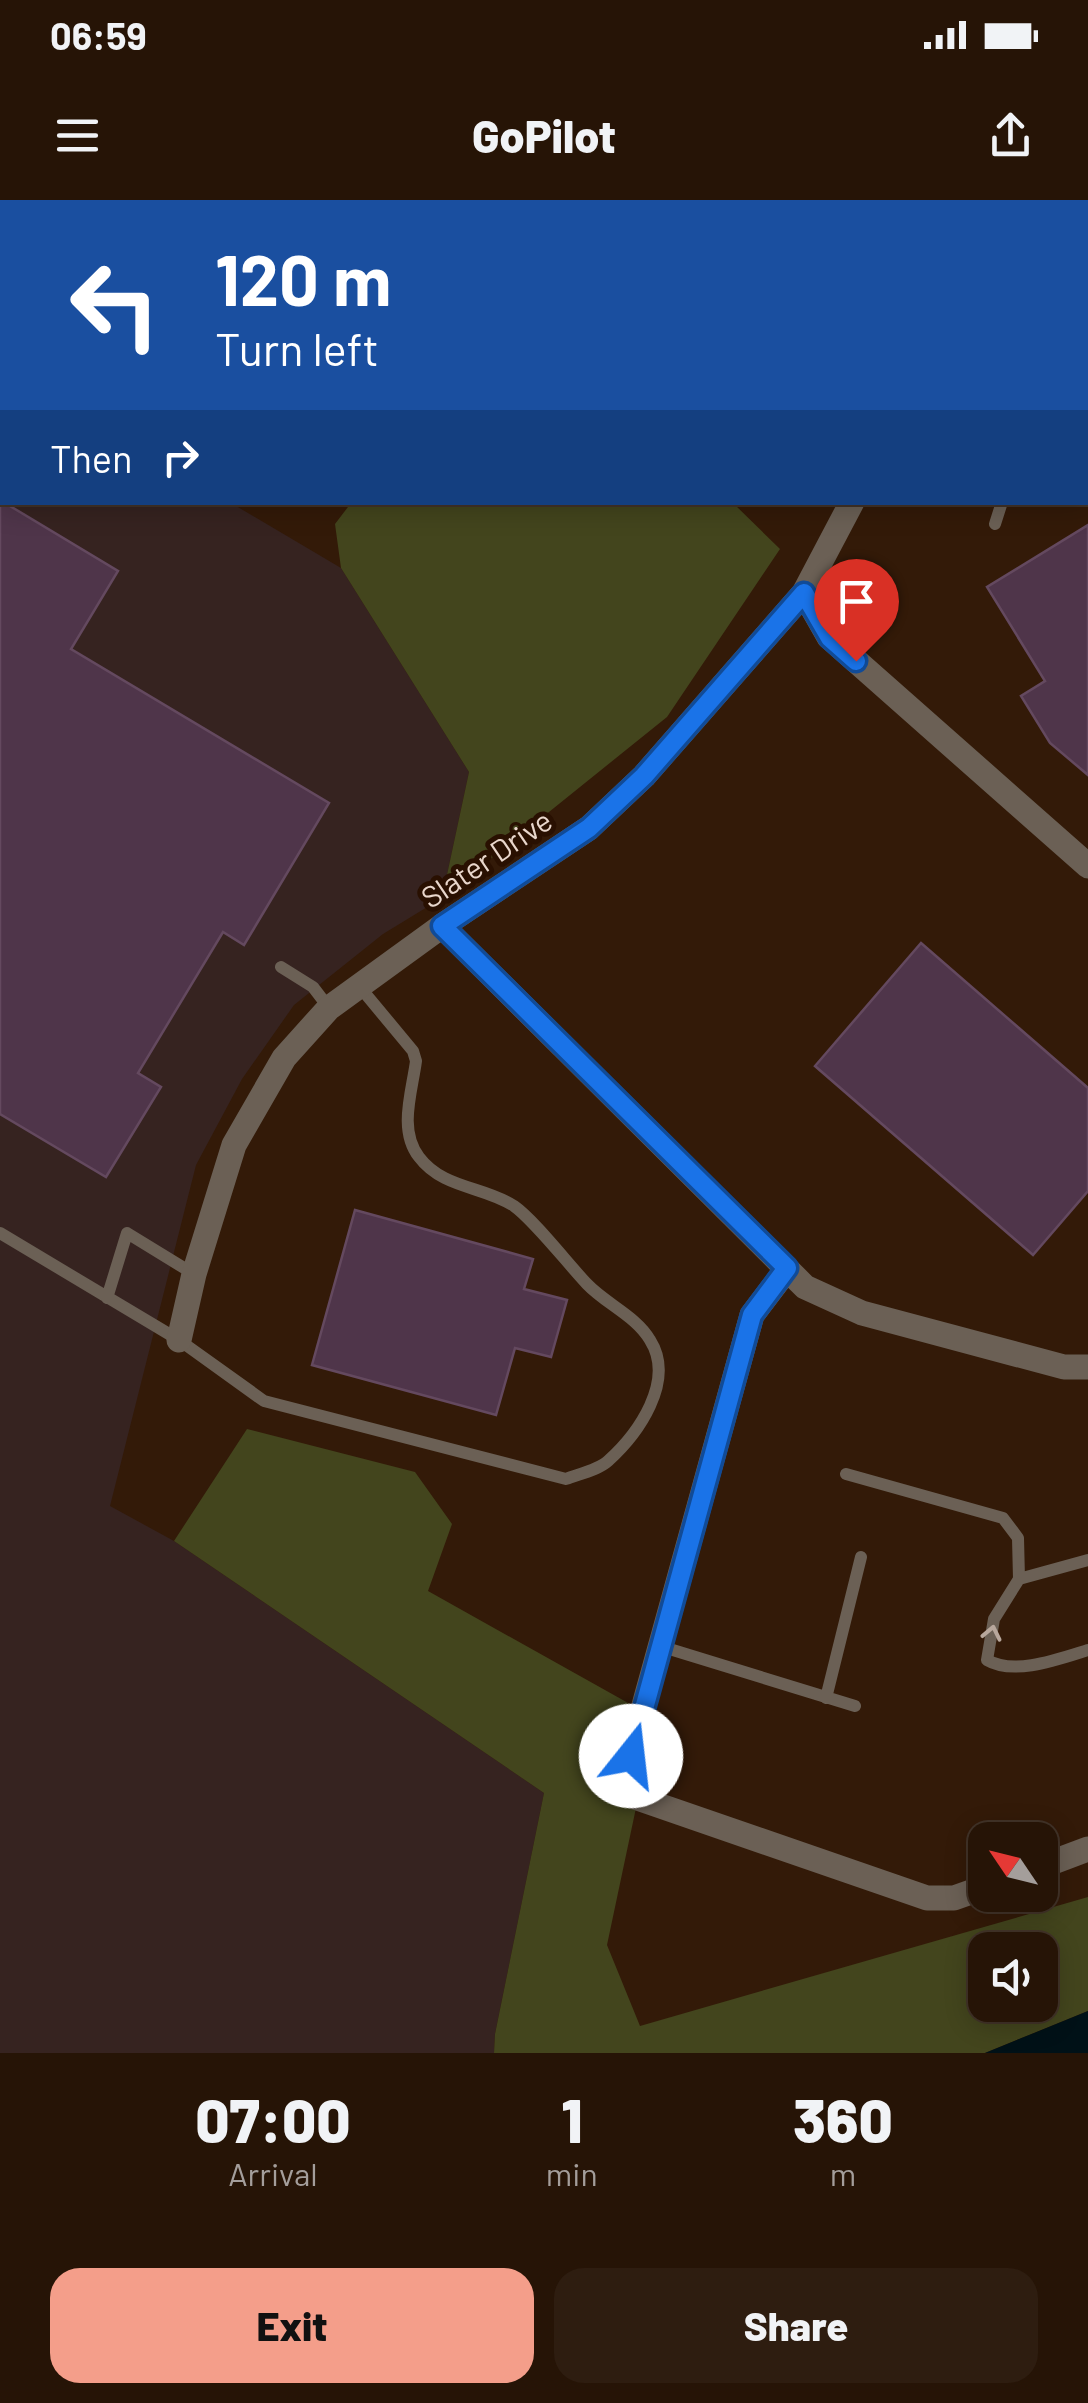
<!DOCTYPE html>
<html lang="en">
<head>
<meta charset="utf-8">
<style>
  :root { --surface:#261406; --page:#2e1d10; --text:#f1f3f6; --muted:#a49e9b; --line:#423328; --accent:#f49e8a }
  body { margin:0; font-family:Barlow,sans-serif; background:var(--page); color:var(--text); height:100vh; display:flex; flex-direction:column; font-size:38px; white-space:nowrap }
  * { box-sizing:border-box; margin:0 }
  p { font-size:32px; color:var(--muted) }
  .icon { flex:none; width:55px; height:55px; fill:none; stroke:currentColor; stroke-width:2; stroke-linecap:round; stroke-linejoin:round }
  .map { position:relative; height:1853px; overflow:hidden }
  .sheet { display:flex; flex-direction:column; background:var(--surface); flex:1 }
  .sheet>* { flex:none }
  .hud { position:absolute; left:0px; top:0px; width:1090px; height:305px; box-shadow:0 5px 25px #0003,0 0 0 2px var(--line); background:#1a4fa0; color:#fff; overflow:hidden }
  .needle { width:65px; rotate:305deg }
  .controls { position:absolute; left:968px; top:1622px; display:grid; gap:20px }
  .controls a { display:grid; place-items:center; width:90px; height:90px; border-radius:20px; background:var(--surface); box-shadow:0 5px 25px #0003,0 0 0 2px var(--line); font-size:50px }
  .pin { position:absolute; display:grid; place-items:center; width:85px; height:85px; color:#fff; margin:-102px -42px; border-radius:50% 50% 50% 0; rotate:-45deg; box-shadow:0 0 10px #0007 }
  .pin .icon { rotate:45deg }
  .me { position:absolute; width:110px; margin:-55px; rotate:16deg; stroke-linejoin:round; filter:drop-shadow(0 0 8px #0008) }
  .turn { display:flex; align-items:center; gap:35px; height:210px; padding:0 50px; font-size:45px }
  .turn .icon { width:130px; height:130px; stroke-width:2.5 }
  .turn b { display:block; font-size:70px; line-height:85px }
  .then { display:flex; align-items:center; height:95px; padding:0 50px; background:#0003; gap:20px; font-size:38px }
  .eta { display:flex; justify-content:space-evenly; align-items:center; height:170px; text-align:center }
  .eta b { font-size:60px; font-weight:800; line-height:70px }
  .action { display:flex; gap:20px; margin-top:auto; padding:20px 50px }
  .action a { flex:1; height:115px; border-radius:30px; background:var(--accent); color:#111; font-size:40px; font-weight:800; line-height:115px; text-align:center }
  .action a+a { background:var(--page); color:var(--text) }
  .status { display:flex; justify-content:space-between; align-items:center; height:70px; padding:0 50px; background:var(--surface); direction:ltr }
  .status svg { height:28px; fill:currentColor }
  header { display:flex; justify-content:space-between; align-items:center; height:130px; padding:0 50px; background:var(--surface); font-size:45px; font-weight:800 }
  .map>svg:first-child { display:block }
</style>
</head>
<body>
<div class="status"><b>06:59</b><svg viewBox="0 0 49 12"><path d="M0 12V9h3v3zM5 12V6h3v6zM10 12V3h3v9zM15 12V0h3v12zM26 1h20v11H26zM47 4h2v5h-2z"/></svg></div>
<header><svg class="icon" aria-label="menu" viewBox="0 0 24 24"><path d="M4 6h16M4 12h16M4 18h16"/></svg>GoPilot<svg class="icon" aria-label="share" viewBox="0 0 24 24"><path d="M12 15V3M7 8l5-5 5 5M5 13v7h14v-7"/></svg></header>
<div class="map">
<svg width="1088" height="1853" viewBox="0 0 1088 1853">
  <rect width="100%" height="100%" fill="#331a08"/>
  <!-- industrial -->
  <path fill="#362320" d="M0,165L2,302L231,303L341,368L469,572L442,698L383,734L294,805L242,879L196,965L110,1306L174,1341L544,1593L495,1834L494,1853H0Z"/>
  <!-- green -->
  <path fill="#43451d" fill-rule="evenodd" d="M351,303H733L780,349L667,517L442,698L469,572L341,368L335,324Z
    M247,1229L415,1272L452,1324L428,1391L655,1518L607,1745L640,1826L1088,1697V1811L985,1853H494L495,1834L544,1593L174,1341ZM985,1750H1040V1805H985Z"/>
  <!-- water -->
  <path fill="#001117" d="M1088,1811V1853H985Z"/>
  <!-- building -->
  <path fill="#4f354a" stroke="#64495f" stroke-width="2.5" d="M0,300L118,371L71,449L329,603L244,745L223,732L138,873L161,887L106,977L0,914Z
    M1088,325V575L1050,543L1021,496L1045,481L987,387Z
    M921,743L1088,888V991L1033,1055L815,866Z
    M355,1010L533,1059L524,1089L567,1100L551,1157L515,1148L496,1215L312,1165Z"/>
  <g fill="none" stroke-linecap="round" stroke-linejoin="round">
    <!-- lane -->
    <path stroke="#6b6055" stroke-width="12" d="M504,0L506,2
      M193,2L195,0
      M969,2L970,0
      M995,324L1002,302
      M281,767L313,787L329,808
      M0,1033L179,1140L264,1201L566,1279C579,1274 598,1270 608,1261C638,1234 676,1181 650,1140C636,1116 606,1104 587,1084C568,1064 534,1020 514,1006C484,986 443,989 419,957C398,930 412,892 416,861L413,851L359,786
      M107,1098L127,1033L194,1074
      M846,1274L1003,1318L1018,1338L1019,1379
      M1088,1360L1019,1379L994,1419L987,1460C1014,1476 1059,1459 1088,1450
      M663,1447L855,1506
      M826,1498L861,1357"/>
    <!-- street -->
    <path stroke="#6b6055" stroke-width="25" d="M804,393L829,437L1088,666
      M442,726L805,1087L862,1113L1064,1167H1088
      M787,1069L752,1115L620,1592L927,1698H954L985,1687
      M179,1140L194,1074L234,945L284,858L329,808L442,726L589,628L644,576L804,393L852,302
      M1040,1667L1088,1649"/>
    <!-- primary -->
    <path stroke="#b59f87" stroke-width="25" d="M811,0L816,2"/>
  </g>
  <!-- one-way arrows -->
  <defs><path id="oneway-chevron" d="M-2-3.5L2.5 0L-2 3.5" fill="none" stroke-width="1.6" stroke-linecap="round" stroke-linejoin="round" transform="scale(2.5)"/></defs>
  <use stroke="#b7a79c" href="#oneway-chevron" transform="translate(992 1433) rotate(-78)"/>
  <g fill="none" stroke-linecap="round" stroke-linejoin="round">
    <defs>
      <path id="route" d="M631,1556L752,1115L787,1068L442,726L589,628L644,576L804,393L830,438L856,461"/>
    </defs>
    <!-- route casing -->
    <use href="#route" stroke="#114b97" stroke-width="25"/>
    <!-- route -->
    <use href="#route" stroke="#1a73e8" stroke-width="18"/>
  </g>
  <g text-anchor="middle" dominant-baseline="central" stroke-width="10" stroke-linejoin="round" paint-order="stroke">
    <!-- street labels -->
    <g font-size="30" fill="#e9d7cc" stroke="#291001">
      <text transform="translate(486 658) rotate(-34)">Slater Drive</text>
    </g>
  </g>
</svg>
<div class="controls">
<a><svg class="needle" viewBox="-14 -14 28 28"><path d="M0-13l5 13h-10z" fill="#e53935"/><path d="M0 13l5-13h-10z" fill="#a49e9b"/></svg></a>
<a><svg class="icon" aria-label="sound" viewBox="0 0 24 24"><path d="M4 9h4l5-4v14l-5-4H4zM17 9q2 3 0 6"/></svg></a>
</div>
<div class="pin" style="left:856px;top:461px;background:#d93025"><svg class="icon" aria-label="arrive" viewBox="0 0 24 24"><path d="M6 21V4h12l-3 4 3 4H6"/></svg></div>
<svg class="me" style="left:631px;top:1556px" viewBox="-20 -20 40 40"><circle r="19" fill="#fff"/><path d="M0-13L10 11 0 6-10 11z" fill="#1a73e8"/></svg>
<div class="hud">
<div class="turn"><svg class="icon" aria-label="left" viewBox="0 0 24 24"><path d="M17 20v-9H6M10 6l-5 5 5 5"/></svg><div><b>120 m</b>Turn left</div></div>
<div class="then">Then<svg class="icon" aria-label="right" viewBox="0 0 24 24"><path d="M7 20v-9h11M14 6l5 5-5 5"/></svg></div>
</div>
</div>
<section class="sheet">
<div class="eta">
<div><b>07:00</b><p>Arrival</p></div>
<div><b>1</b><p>min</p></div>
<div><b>360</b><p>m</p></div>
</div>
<div class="action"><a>Exit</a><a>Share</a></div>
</section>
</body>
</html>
